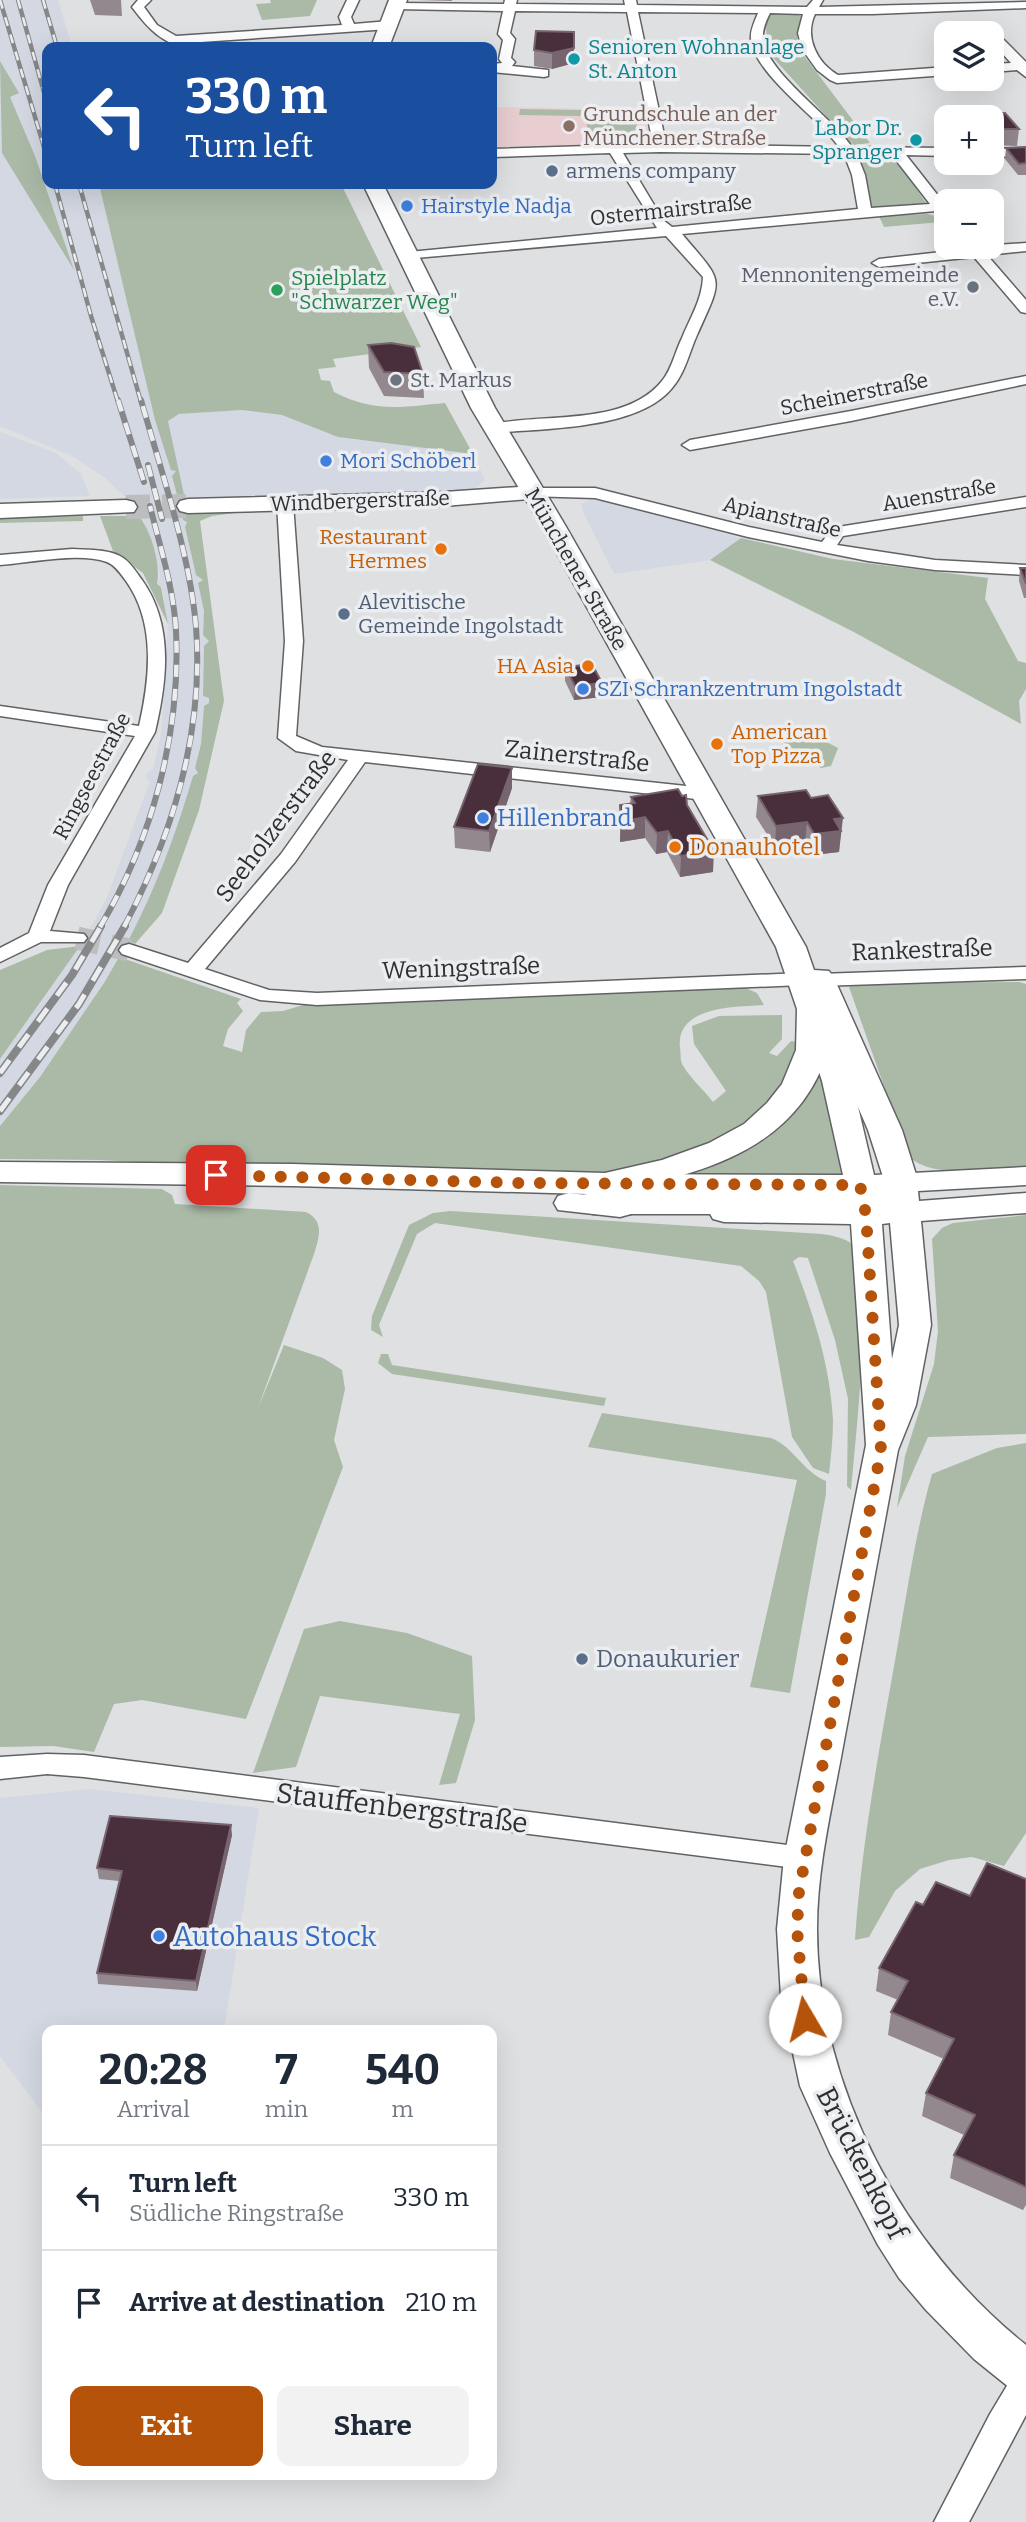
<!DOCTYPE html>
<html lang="en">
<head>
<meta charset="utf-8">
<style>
  :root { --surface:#fff; --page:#f2f2f3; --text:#1f2937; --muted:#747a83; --line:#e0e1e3; --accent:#b45309 }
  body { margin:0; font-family:Bitter,serif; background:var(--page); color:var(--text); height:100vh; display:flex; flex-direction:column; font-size:26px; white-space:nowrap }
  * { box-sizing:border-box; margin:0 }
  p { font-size:23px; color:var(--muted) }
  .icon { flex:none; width:38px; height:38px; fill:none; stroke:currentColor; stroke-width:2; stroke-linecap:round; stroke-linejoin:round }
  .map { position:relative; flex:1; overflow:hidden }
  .details { position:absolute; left:42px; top:2025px; width:455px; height:455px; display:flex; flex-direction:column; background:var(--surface); border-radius:14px; box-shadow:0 7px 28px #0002 }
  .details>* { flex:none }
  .top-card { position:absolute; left:42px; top:42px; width:455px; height:147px; border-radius:14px; box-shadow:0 7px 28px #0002; background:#1a4fa0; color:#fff; overflow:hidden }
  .fabs { position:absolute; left:934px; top:21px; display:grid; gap:14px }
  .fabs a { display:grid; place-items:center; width:70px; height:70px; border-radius:14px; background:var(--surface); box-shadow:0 7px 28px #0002; font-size:35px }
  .pin { position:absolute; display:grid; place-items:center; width:60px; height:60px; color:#fff; margin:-30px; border-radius:14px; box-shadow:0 4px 10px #0006 }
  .me { position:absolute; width:77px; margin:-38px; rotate:352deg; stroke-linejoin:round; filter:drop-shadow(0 0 5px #0008) }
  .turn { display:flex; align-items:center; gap:24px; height:147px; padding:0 28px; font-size:32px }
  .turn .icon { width:91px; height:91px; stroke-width:2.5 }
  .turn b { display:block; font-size:49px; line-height:60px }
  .eta { display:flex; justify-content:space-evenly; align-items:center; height:119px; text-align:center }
  .eta b { font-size:42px; font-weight:700; line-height:49px }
  .action { display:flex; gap:14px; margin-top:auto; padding:14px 28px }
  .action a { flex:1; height:80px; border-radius:14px; background:var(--accent); color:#fff; font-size:28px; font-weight:700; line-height:80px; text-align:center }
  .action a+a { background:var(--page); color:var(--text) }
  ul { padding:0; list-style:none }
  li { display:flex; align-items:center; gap:21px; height:105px; padding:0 28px; border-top:2px solid var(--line) }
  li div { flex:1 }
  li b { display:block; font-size:26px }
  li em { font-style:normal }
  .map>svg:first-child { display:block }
</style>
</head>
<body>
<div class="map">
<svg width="1026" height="2522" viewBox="0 0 1026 2522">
  <rect width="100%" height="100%" fill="#dee0e2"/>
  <!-- built -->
  <path fill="#d3d8e2" d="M0,0H58L72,47H47V184H99L155,420L176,471L172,477L183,520L187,521L185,527L196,575L203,580L198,583L204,611L203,635L209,638V642L204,646L203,696L209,698V703L204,706L201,744L195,768L198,773L150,900L104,983L40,1077L0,1126V1059L80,946L106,900L150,781L146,778L147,773L153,769L161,735L168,624L162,587L157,584L160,576L155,555L144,522L127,499L105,478L72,456L0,426Z
    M242,410L282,415L338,437L473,454L485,480L477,487L465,491L185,499L168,421L179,414Z
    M0,432L56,453L81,474L90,496L0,499Z
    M589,500L611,502L741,538L710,560L614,574L583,512L581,504Z
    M90,1789L259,1808L224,2030H47V2119L0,2056V1798Z"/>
  <!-- education -->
  <path fill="#e9ced1" d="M492,107L645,110L649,142L638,144L492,147Z"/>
  <!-- green -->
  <path fill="#abbaa7" d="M270,0H317L310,16L262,20L256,4L271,3Z
    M791,13L801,16L797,32L799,49L870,143L854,145L847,139L767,51L766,25L770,14Z
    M0,61L19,93L10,97L35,156L74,270L2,153Z
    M520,109L635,111V117L519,115Z
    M587,118H636L637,138L587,137Z
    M855,154C864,154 875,153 884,155C899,160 917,190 926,203L871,208L867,181Z
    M99,184H341L421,347L333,359L336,367L318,369L321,380L330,381L334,392C374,413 402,407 445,403L473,454L338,437L282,415L242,410L179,414L168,421L185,499H178L172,476L176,471L171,470L155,420Z
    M927,214L936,216L941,222L884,227L879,216Z
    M182,511L243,512L212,516L200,521L224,701L199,810L162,913L135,944L128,941C156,888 176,834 193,776L198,773L195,768L201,744L204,706L209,703V698L203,696L204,646L209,641L203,635L204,611L198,583L203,580L196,575L185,527L187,522L183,520Z
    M83,516V521L0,523V518Z
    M100,516H139C152,533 161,565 157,584L161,587L168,624L143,573L113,551Z
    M741,538L833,559L988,578L985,599L1018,661L1026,663V689L1019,701L1021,724L852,631L710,560Z
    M813,735L838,748L831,766L821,768L779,739Z
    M80,946L0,1059V970L47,950Z
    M119,957L241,999L237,1003L243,1011L228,1029L223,1046L242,1052L246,1030L261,1012L283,1011L313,1002L560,995L739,985L757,993L764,1005C735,1007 675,1006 680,1048C681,1053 680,1059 682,1064C689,1077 704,1090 713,1102L726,1091L694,1044L692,1026L719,1016L782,1015V1039L769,1053L777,1056L791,1041L798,1042L784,1091L739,1131L680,1157L619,1172L298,1170L99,1160L0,1159V1126L40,1077L104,983Z
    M1019,982L1026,984V1167C993,1169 935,1180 909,1157L849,987L854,984L864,983Z
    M820,1069L846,1178L673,1179Z
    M0,1185L162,1189L172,1195L175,1204L306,1212C325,1221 319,1238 314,1254L258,1408L284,1345L323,1358L342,1370L345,1389L334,1440L343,1467L246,1719L142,1700L114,1704L94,1752L53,1746L0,1747Z
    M450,1211L822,1234C834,1236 854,1239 858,1253C861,1264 860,1279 861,1291C865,1357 857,1424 851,1490L847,1486L848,1399L835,1340L808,1258L799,1257L793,1261C813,1313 830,1364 833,1420C833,1438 831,1456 829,1474L813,1468L792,1437L766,1292L759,1281L741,1266L435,1223L417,1234L379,1325L383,1337L371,1330L372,1316L409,1225L433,1213Z
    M1026,1215V1434L928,1437L897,1508L905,1456L934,1364L938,1331L932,1239L942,1228L953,1223Z
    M381,1354H388L392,1365L606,1398L604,1406L392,1374L378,1363Z
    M602,1413L771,1438C794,1447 802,1471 826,1481V1494L790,1693L750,1687L797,1480L588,1447Z
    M1026,1443V1833L1004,1866L972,1857L949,1860L920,1869L895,1891L869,1937L855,1940C861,1850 877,1761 893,1672C905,1606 914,1538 932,1474L997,1448Z
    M340,1621L407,1633L472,1656L475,1720L456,1783L439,1785L460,1714L320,1696L296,1767L253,1773L304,1629Z"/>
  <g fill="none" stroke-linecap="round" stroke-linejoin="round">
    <!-- street-tunnel -->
    <path stroke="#bbbdbf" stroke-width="23" stroke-dasharray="23 11" stroke-linecap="butt" d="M77,938L129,950"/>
    <!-- secondary-tunnel -->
    <path stroke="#bbbdbf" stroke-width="24" stroke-dasharray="24 12" stroke-linecap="butt" d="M126,507L188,506"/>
    <defs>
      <path id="street" d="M138,0H151L144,7L157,25L176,36L342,25L339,17L347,0H359L351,17L354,24L389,21L395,25L389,29L186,43L191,47C164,47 147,27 132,7Z
        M505,0H517L516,4L625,5L624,0H636L637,5L807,7L813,0H823L819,7L1026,2V8L873,14H815C804,37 817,63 838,75L947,67V75L837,83L830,80L817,70L802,49L798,33L803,14L770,13C766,21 762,30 763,39C766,72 832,117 852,147L947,148V156L906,155L947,207V218L940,217L936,211L682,234C724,284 724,275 697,335C689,353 685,373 672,388C638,430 544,428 494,433L489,431L486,428L489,425C540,412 624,428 662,381C672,369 675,352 682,338C690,318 702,300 703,277L666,236L404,259L402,256L409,252L657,228L610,153L492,157V149L653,144L627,12L515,11L510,33L515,39L511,58L515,62L512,66L548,70V76L544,77L492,72V64L502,63L499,59L503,40L498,34L503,11L396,9L390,6L396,3L504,4ZM638,12L758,13C755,21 750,30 751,39C754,74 819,118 839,147L666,144ZM660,152L844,154L852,175L858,209L672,227L663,220L623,153ZM857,155H892L930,204L871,208L865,175Z
        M988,32H996L1026,62V77L1017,70L992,72V64L1011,63L992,42V33H987Z
        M1026,148V156L992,157V149Z
        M1026,243V251L987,255L1026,300V313L1021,312L974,257L879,267L872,263L879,259L968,249L966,247Z
        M1026,376V384L851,421L690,450L682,445L690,440L851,411Z
        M533,488H595L749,527L822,542L832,529L838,527L1026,497V507L843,536L837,545L935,560L1026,565V575L935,570L868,561L748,537L595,498L527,496L525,493Z
        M285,498L293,503L303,641L296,736L322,747L705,788L714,794L705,800L365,762L295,862L205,969L269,990L317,993L802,973L811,977L819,974L1026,967V979L819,986L810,982L802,985L317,1005L260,1000L122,954L119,950L122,946L129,944L188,963L281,854L348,760L296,751L278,738L285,641L277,503Z
        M72,549C87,550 106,549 120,556C130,561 136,572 142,580C174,625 167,681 155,732L68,885L50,931L84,934L87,938L84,942H41L0,962V948L29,933L48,885L135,736L0,716V706L139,726C150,678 156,623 126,581C121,574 115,565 107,562C78,552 30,563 0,565V555Z
        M47,1754L84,1755L803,1847L813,1850L817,1858L813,1866L803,1869L84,1777L47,1774L0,1779V1757Z
        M1026,2370V2415L969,2522H934L990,2414L1014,2374Z"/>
      <path id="secondary" d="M533,486L541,488L544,493L541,498L444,506L188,513L180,511L177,506L180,501L188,499L444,492Z
        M126,500L134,502L137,507L134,512L0,518V504Z
        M813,1002L823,1005L827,1011L852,1081L874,1175L1026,1167V1185L918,1191L919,1201L1026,1193V1213L921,1221L931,1325L916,1405L898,1450C880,1547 862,1644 844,1741C833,1803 817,1866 817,1929C817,2087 904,2248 1026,2345V2394L1010,2388L974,2359L926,2310L899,2278L878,2245L830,2153L800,2086L781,1997L777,1929L784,1858L866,1445L851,1224L724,1222L713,1219L709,1212L713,1205L724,1202L849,1205L847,1194H605L594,1191L590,1184L594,1177L605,1174L843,1175L822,1081L799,1011L803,1005ZM888,1193V1204H879L877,1194ZM890,1223L899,1325L892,1359L882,1224Z
        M569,1193L631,1200L635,1207L631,1214L620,1217L558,1210L554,1203L558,1196Z"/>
      <path id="primary" d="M389,0H407L389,47H371Z
        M363,184H383L495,408L565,525L806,947L814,970L829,971L834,978L902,1130L919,1184L903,1204L864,1214H594L582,1211L577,1203L582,1195L587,1194L293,1186L0,1182V1162L293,1164L605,1173L662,1160L709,1143L744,1124L767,1103L782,1084L796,1050L797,1009L776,947L541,525L471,408ZM828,1038L868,1130L885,1183L883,1185L864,1192H615C684,1176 758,1161 803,1101C816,1083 828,1060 828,1038Z"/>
    </defs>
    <!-- street casing -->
    <use href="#street" stroke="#616264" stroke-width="3"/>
    <!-- secondary casing -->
    <use href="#secondary" stroke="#616264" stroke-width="3"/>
    <!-- primary casing -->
    <use href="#primary" stroke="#616264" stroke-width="3"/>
    <!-- street -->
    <use href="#street" fill="#fff" fill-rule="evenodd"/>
    <!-- secondary -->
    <use href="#secondary" fill="#fff" fill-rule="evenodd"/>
    <!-- primary -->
    <use href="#primary" fill="#fff" fill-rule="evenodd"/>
    <defs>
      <path id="rail-far2" d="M0,0L47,157
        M18,0L47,103
        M43,0L57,47
        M55,184L91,316L118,402
        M79,184L141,402"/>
      <path id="rail-far1" d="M118,400L144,482
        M148,465L162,519
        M100,927C152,840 181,733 176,631C174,589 160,547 150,506
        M124,927C173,834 204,733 196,627C190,554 161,471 141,400"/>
      <path id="rail" d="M0,1073L72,975L101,926
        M0,1111L79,1004L125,926"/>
    </defs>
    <!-- rail-far2 casing -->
    <use href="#rail-far2" stroke="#858788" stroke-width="4.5"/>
    <!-- rail-far1 casing -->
    <use href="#rail-far1" stroke="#858788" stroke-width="6"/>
    <!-- rail casing -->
    <use href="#rail" stroke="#858788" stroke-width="8"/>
    <!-- rail-far2 -->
    <use href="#rail-far2" stroke="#ebedf0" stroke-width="2.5" stroke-dasharray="9" stroke-linecap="butt"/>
    <!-- rail-far1 -->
    <use href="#rail-far1" stroke="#ebedf0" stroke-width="4.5" stroke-dasharray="12" stroke-linecap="butt"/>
    <!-- rail -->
    <use href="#rail" stroke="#ebedf0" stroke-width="5" stroke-dasharray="16" stroke-linecap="butt"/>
  </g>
  <!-- wall -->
  <path fill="#94888f" d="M90,0H121L122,16L95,15Z
    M417,0H452V1Z
    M536,31L574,63L552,69L534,66V50Z
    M961,108L986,114L1019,129L1017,146L992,145V117H960Z
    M1026,147V175H1018L1005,159L1006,148Z
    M368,345L423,374L424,398L384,396L369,368Z
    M1020,568H1026V598H1024L1019,581Z
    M565,667L602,697L574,700L565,681Z
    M512,788L490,852L455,848L454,827Z
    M758,796L811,798L841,839H840L839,852L813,855L805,843L775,847L756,817Z
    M631,797L687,805L713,872L680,877L667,852L656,854L645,838L620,842V805L630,803Z
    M232,1835L197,1991L98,1984L97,1973L119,1881L99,1879L97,1868Z
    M1026,1879V2205L1023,2210L950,2178L954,2155L964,2135L922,2116L926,2093L944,2059L888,2035L891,2012L898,2000L876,1991L879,1968L923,1905L970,1896Z"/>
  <!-- shaded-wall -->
  <path fill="#76646e" d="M574,48V63L552,69V53Z
    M602,683V697L574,700L575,686Z
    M512,768V788L490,852L489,831Z
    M645,817V838L620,842L621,822Z
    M843,818L839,852L813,855L814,834L834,819Z
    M807,822L805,843L775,847L776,826Z
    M668,831L667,852L656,854L657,833Z
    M714,851L713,872L680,877L681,856Z
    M231,1825L232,1835L197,1991L196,1981Z"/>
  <!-- building -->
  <path fill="#492f3c" stroke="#76646e" stroke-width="2" d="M536,31L574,32V48L552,53L534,50Z
    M982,107L986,114L1005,113L1019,129H992V117H968L961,108Z
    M1026,147V163L1019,164L1006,148Z
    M391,343L414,347L423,374L384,372L368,345Z
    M1020,568H1026V584Z
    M592,664L602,683L575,686L565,667Z
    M478,764L512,768L489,831L454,827Z
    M678,789L682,796L686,795L687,805L714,851L681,856L668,831L657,833L645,817L621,822L620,805L635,803L631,797Z
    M806,790L811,798L828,795L843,818L834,819L841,831L814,834L807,822L776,826L758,796Z
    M110,1816L231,1825L196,1981L97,1973L122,1871L97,1868Z
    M987,1863L1026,1879V2187L954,2155L975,2115L926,2093L954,2039L891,2012L908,1981L879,1968L916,1902L923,1905L936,1882L970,1896Z"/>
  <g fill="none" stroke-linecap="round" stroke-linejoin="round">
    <!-- route -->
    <path stroke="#b45309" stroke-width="12" stroke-dasharray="0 21.6" d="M216,1175L521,1183L860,1185L866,1215L881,1450L799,1892L797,1929L805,2019"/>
  </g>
  <!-- markers -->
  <g fill="#0f9aa8" stroke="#ebedf0" stroke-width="2.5">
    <circle cx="574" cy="59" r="7"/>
    <circle cx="916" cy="140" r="7"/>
  </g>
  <circle fill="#8d6e63" stroke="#ebedf0" stroke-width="2.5" cx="569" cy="126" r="7"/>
  <g fill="#5c6f8a" stroke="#ebedf0" stroke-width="2.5">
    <circle cx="552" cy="171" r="7"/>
    <circle cx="344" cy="614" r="7"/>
    <circle cx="582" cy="1659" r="7"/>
  </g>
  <g fill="#3f7fe0" stroke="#ebedf0" stroke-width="2.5">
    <circle cx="407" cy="206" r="7"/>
    <circle cx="326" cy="461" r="7"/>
    <circle cx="583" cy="689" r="7"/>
    <circle cx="483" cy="818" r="7"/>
    <circle cx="159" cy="1936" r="7"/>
  </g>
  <g fill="#6b7280" stroke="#ebedf0" stroke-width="2.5">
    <circle cx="973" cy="287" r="7"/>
    <circle cx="396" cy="380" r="7"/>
  </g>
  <circle fill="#2e9e5b" stroke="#ebedf0" stroke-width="2.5" cx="277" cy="290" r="7"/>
  <g fill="#e8710a" stroke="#ebedf0" stroke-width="2.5">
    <circle cx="441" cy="549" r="7"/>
    <circle cx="588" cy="666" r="7"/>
    <circle cx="717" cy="744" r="7"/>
    <circle cx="675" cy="847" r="7"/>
  </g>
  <g text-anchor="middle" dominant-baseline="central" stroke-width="7" stroke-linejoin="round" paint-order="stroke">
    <!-- far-culture labels -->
    <g font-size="21" fill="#0d838f" stroke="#ebedf0" text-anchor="start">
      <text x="588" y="47">Senioren Wohnanlage<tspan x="588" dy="24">St. Anton</tspan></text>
      <text x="902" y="128" text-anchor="end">Labor Dr.<tspan x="902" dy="24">Spranger</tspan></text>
    </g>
    <!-- far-education labels -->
    <g font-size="21" fill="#785e54" stroke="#ebedf0" text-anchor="start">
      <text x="583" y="114">Grundschule an der<tspan x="583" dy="24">Münchener Straße</tspan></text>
    </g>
    <!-- far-service labels -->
    <g font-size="21" fill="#4e5e75" stroke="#ebedf0" text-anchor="start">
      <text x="566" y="171">armens company</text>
      <text x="358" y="602">Alevitische<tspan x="358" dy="24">Gemeinde Ingolstadt</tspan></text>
    </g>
    <!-- far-shop labels -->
    <g font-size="21" fill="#366cbe" stroke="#ebedf0" text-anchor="start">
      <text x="421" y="206">Hairstyle Nadja</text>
      <text x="340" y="461">Mori Schöberl</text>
      <text x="597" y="689">SZI Schrankzentrum Ingolstadt</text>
    </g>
    <!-- far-street labels -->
    <g font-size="21" fill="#2f3031" stroke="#ebedf0">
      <text transform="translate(671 210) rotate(-6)">Ostermairstraße</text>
      <text transform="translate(854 394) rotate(-11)">Scheinerstraße</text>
      <text transform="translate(939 495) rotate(-9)">Auenstraße</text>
      <text transform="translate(360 501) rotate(-2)">Windbergerstraße</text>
      <text transform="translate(782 517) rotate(13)">Apianstraße</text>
      <text transform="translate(576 569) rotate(60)">Münchener Straße</text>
      <text transform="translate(92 776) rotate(-62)">Ringseestraße</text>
    </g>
    <!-- far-worship labels -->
    <g font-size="21" fill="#5b616d" stroke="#ebedf0" text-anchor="end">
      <text x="959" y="275">Mennonitengemeinde<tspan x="959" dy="24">e.V.</tspan></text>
      <text x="410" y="380" text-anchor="start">St. Markus</text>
    </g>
    <!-- far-leisure labels -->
    <g font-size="21" fill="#27864d" stroke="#ebedf0" text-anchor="start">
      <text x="291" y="278">Spielplatz<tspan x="291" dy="24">"Schwarzer Weg"</tspan></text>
    </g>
    <!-- far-food labels -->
    <g font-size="21" fill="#c56008" stroke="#ebedf0" text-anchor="end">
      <text x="427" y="537">Restaurant<tspan x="427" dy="24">Hermes</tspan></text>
      <text x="574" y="666">HA Asia</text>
      <text x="731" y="732" text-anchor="start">American<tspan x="731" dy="24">Top Pizza</tspan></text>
    </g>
    <!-- street labels -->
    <g font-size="24" fill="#2f3031" stroke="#ebedf0">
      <text transform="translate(577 756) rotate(6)">Zainerstraße</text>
      <text transform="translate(276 826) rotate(-53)">Seeholzerstraße</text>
      <text transform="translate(922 950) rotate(-2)">Rankestraße</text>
      <text transform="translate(461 968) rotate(-2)">Weningstraße</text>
    </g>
    <!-- shop labels -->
    <g font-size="24" fill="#366cbe" stroke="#ebedf0" text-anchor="start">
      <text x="497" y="818">Hillenbrand</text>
    </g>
    <!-- food labels -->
    <g font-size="24" fill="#c56008" stroke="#ebedf0" text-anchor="start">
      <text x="689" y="847">Donauhotel</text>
    </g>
    <!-- service labels -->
    <g font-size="24" fill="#4e5e75" stroke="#ebedf0" text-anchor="start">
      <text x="596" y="1659">Donaukurier</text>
    </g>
    <!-- near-street labels -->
    <g font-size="28" fill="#2f3031" stroke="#ebedf0">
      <text transform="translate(402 1808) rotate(7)">Stauffenbergstraße</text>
      <text transform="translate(862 2163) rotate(63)">Brückenkopf</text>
    </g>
    <!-- near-shop labels -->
    <g font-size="28" fill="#366cbe" stroke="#ebedf0" text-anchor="start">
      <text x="173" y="1936">Autohaus Stock</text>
    </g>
  </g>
</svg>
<div class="fabs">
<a><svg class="icon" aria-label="layers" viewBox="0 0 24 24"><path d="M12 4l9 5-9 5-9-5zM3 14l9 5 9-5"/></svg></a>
<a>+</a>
<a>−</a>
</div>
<div class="pin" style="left:216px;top:1175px;background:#d93025"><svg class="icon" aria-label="arrive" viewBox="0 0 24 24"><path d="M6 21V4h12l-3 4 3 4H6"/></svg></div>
<svg class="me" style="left:805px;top:2019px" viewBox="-20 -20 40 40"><circle r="19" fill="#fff"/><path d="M0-13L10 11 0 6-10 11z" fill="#b45309"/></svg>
<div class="top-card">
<div class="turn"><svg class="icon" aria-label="left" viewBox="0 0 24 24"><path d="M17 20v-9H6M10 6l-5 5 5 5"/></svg><div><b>330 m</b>Turn left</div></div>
</div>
<section class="details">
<div class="eta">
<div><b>20:28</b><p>Arrival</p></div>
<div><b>7</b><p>min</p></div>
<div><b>540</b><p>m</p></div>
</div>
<ul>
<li><svg class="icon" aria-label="left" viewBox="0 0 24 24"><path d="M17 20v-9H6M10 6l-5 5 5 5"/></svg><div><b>Turn left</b><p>Südliche Ringstraße</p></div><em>330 m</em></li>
<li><svg class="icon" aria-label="arrive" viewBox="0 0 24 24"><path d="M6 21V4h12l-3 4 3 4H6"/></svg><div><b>Arrive at destination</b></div><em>210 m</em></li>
</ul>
<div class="action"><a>Exit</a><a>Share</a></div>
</section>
</div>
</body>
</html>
